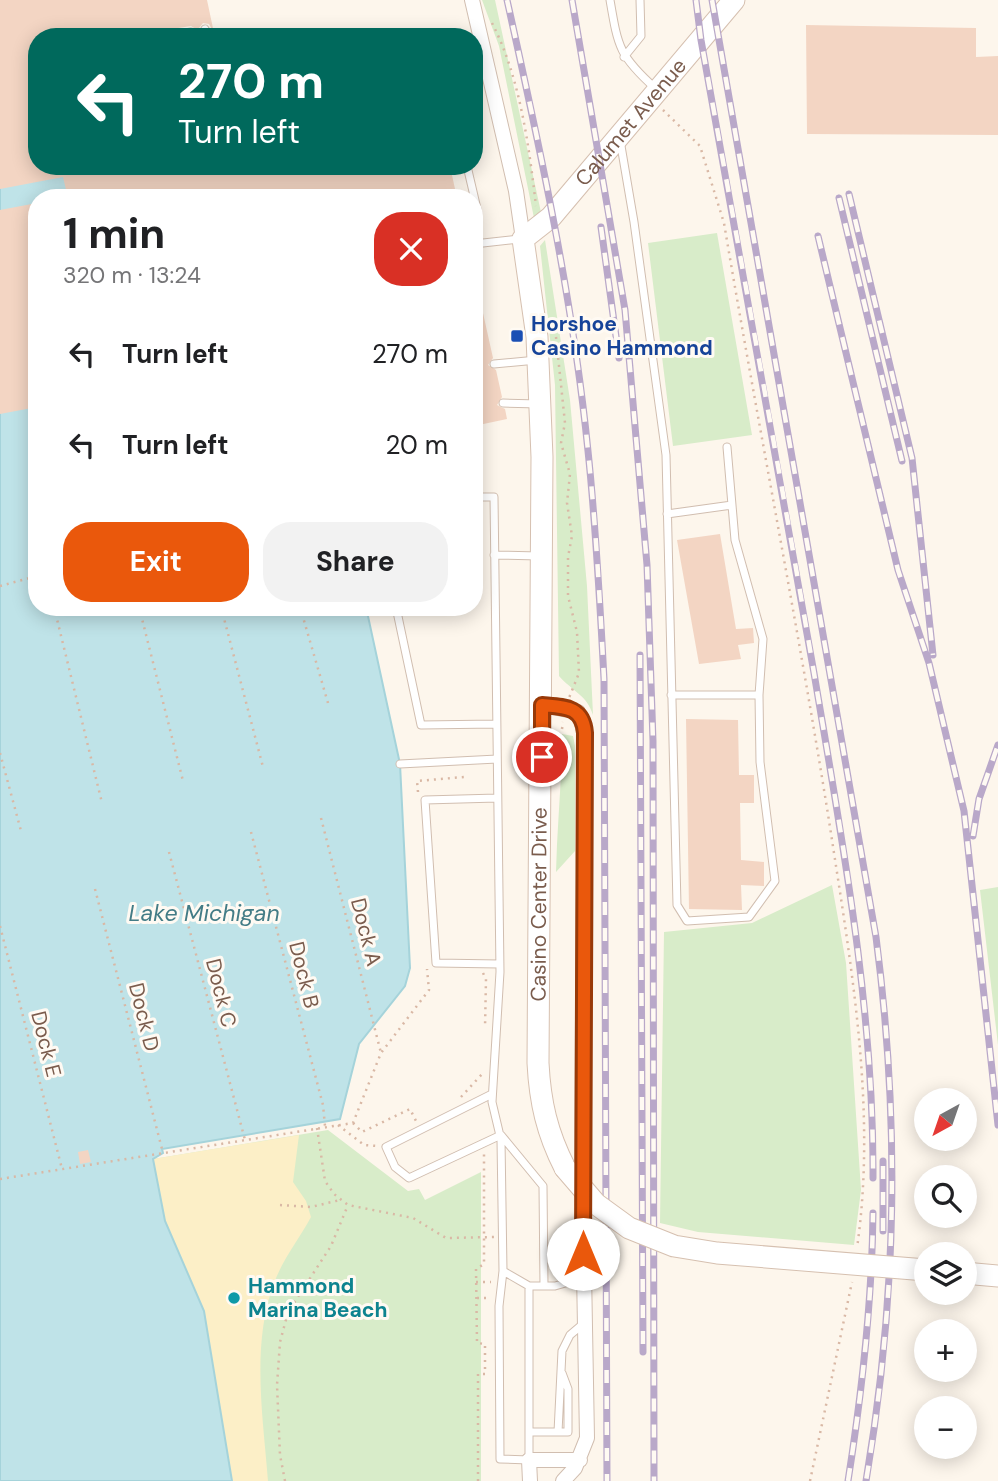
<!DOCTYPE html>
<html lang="en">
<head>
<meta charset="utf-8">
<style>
  :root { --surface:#fff; --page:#f2f2f2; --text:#202124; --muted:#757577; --accent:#ea580c }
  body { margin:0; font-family:"DM Sans",sans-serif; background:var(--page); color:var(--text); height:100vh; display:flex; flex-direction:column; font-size:26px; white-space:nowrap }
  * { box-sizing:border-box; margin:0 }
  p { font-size:23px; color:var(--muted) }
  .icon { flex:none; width:38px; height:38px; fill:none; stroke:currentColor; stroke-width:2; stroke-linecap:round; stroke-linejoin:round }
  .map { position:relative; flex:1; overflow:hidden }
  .sheet { position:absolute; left:28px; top:189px; width:455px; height:427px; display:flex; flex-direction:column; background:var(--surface); border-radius:28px; box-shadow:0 4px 18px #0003 }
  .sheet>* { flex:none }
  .banner { position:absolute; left:28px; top:28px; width:455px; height:147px; border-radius:28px; box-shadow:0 4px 18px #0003; background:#00695c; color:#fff; overflow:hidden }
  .needle { width:46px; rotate:220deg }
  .controls { position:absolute; left:914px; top:1088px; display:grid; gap:14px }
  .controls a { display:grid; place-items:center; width:63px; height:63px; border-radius:50%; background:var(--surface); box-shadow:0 4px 18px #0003; font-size:35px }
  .pin { position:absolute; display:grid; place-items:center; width:60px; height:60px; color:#fff; margin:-30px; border:4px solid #fff; border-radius:50%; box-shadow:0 2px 7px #0007 }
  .me { position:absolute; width:77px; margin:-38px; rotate:0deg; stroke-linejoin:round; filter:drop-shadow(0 0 5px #0008) }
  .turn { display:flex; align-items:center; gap:24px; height:147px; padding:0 35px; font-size:32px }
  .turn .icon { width:91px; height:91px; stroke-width:2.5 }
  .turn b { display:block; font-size:49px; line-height:60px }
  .round { display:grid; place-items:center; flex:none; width:74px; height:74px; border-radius:28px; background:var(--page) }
  .head { display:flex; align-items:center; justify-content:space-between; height:119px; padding:0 35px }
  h1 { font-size:42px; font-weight:700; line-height:52px }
  .button { display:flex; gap:14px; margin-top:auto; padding:14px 35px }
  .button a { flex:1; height:80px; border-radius:28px; background:var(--accent); color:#fff; font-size:28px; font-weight:700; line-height:80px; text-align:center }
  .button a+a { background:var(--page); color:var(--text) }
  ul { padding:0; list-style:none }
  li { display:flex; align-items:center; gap:21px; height:91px; padding:0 35px }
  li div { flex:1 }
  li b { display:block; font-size:26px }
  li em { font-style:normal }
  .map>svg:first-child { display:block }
</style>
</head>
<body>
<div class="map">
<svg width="998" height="1481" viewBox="0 0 998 1481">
  <rect width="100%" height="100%" fill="#fdf6ec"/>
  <!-- green -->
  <path fill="#d8ecc9" d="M482,0H495L542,217L534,218L499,46Z
    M717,233L752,435L673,446L648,243Z
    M545,240L570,400L587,586L593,715C587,695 572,691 559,676L555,385L540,246Z
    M562,734L573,736L575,746V851L556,872C557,826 562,781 562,734Z
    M832,885L846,963L861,1190L854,1245L698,1232L660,1223L664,932L752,923Z
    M998,887V1045L980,890Z
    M328,1130L408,1191L419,1189L425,1200L481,1172V1481H232L204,1311L165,1221L153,1159Z"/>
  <!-- sand -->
  <path fill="#fcefc7" d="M299,1135L293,1182L306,1201L311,1217C299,1239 283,1259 274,1283C251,1345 263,1416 268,1481H232L204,1311L165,1221L153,1159Z"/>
  <!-- water -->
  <path fill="#bfe3e8" stroke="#a5d3da" stroke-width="2" d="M37,166L276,198H37V607H366L400,764L410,968L405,986L359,1044L340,1119L162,1149L163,1153L153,1159L165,1221L204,1311L232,1481H0V169Z"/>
  <!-- building -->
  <path fill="#f3d5c3" d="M0,0H207L214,33L209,24L203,23L199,28L202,37H195L197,30L191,26L159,31L154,37H37V166H450L457,198H68L63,177L0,189Z
    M806,25L976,28V57L998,56V135L807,134Z
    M37,203V407L0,414V210Z
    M474,295H479L493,358L488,365L496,370L502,397L497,405L505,409L507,419L474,426Z
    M720,534L736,629L753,628L754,643L738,645L741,659L699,664L677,540Z
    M686,719L738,720L739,775H754V803H740L741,860L764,862V886L741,885L742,910L689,909Z
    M88,1150L91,1162L80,1164L78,1152Z"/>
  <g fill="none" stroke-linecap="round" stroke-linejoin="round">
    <defs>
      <path id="lane" d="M610,0C618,47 619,56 656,89
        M205,29L209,37
        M160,37L191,32
        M624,57L641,36L640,0
        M620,140L634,222L666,455L677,905L687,921L749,917L775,881L760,762L759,695L763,639L735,540L727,447
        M467,166L478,213
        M474,244L519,239
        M494,364L537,360
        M503,403L539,404
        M474,497H494L500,972L492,1102L501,1140L503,1271L529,1286V1460L500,1459L499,1306L503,1271
        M667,514L732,505
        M494,555L539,556
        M396,607L421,725L496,724
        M671,695H759
        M400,764L497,759
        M497,798L425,800L436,963L499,964
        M492,1094L386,1147L395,1167L409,1178L501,1135L543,1186L544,1286
        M529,1286H555L583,1278
        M529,1432H558L562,1351L570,1335L583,1324
        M558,1432H568V1389L562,1373"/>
      <path id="street" d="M472,0L516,191L523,239
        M542,705L578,712L585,733L582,1161L587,1438L575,1468L563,1481
        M530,1481L529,1460H580"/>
      <g id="secondary">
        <path id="s1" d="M565,1168C547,1133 540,1102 538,1063L542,457L537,337L523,239L551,217L734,0"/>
        <path d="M964,1273L998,1276"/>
      </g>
    </defs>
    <!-- lane casing -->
    <use href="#lane" stroke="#d1beb0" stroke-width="9"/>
    <!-- street casing -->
    <use href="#street" stroke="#d1beb0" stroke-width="16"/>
    <!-- secondary casing -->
    <use href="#secondary" stroke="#d6c0b0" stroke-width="23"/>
    <!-- path -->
    <path stroke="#d9b8a5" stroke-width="2.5" stroke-dasharray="2 5" stroke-linecap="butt" d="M492,23C520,77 529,146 536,206
      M663,110L700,146L724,223C758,425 798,625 830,827C851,965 877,1109 857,1248
      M556,337L565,423L561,443L570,474L567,503L572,536L568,557V596L577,632L579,673L569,698
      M33,459L37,474
      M0,586L37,576
      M54,607L102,803
      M139,607L183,781
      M221,607L263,767
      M300,607L328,703
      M562,729L563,722
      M0,753L21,831
      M418,792L417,781L464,777
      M321,818L381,1053
      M251,832L323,1105L325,1126
      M169,852L245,1140
      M95,889L163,1153
      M0,926L62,1169
      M483,973L486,979L485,1028
      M461,1097L483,1073
      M353,1123L362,1132L410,1109L416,1121
      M338,1125L364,1145L377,1146
      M317,1128L325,1181L334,1194L348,1205L413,1218L446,1238L494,1237
      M0,1179L353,1123L381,1053L429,990L427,969
      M280,1205L311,1207L340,1200
      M476,1282H491
      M477,1298H491
      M285,1481L280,1455L277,1385L280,1342L288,1312L331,1246L348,1205
      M478,1481V1374H485V1344L477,1343L476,1269L484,1264V1154
      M810,1481L852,1282"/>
    <!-- lane -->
    <use href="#lane" stroke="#fff" stroke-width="7"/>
    <!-- street -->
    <use href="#street" stroke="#fff" stroke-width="14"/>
    <!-- secondary -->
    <use href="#secondary" stroke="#fff" stroke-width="21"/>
    <defs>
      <path id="rail" d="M507,0C540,148 573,300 588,451C596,527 600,603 604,679L607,1481
        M572,0L625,310L647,565L653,741L654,1481
        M696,0L701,40C739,250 778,461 814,673C842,840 874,1008 873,1178
        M712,0L876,937C900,1122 897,1297 866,1481
        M849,194L912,458L933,655
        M839,198L902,461
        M601,227L619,358
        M818,236L898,570L929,663L964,811L998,1125
        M640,655L643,1352
        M973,836L979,799L998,745
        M883,1231V1161
        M848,1481C862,1392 872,1303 873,1213"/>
    </defs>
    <!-- rail casing -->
    <use href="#rail" stroke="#b9a8c9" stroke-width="7"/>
    <!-- rail -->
    <use href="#rail" stroke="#fffaf3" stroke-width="4.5" stroke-dasharray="13" stroke-linecap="butt"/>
    <defs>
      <path id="secondary-bridge" d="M565,1168L596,1204L629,1228L674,1246L717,1253L926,1270"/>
    </defs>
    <!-- secondary-bridge casing -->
    <use href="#secondary-bridge" stroke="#d6c0b0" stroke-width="23" stroke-linecap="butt"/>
    <!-- secondary-bridge -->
    <use href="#secondary-bridge" stroke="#fff" stroke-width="21"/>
  </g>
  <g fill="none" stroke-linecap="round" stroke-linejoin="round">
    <defs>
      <path id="route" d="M542,757V705C564,707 583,706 585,733L583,1254"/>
    </defs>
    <!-- route casing -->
    <use href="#route" stroke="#983908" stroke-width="18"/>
    <!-- route -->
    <use href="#route" stroke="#ea580c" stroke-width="12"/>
  </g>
  <!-- markers -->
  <rect fill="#1a4fb4" stroke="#fffaf3" stroke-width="2.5" x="510" y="329" width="14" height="14" rx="3.5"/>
  <circle fill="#0f9aa8" stroke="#fffaf3" stroke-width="2.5" cx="234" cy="1298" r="7"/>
  <g text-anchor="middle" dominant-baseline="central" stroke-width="6" stroke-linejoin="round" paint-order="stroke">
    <!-- street labels -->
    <g font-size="21" fill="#7a5c4d" stroke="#fffaf3">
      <text stroke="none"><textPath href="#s1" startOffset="1094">Calumet Avenue</textPath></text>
      <text stroke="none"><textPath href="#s1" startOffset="268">Casino Center Drive</textPath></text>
      <text transform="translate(366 932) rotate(76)">Dock A</text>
      <text transform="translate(304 975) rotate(76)">Dock B</text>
      <text transform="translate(221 993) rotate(76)">Dock C</text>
      <text transform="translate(144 1017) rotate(76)">Dock D</text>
      <text transform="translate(46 1044) rotate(76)">Dock E</text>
    </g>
    <!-- transit labels -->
    <g font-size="21" font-weight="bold" fill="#164399" stroke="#fffaf3" text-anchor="start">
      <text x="531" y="324">Horshoe<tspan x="531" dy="24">Casino Hammond</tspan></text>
    </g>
    <!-- culture labels -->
    <g font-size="21" font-weight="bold" fill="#0d838f" stroke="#fffaf3" text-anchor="start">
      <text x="248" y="1286">Hammond<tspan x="248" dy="24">Marina Beach</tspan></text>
    </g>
    <!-- water labels -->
    <g font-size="23" font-style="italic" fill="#437c86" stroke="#fffaf3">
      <text x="204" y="913">Lake Michigan</text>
    </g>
  </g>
</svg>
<div class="controls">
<a><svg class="needle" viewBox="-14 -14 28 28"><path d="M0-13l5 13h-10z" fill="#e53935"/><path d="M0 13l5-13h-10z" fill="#757577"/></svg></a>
<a><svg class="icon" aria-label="search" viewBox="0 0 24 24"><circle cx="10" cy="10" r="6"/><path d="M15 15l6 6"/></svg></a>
<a><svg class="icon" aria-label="layers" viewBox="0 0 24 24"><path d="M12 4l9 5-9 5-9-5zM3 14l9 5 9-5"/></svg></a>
<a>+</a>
<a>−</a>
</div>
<div class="pin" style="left:542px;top:757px;background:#d93025"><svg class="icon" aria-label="arrive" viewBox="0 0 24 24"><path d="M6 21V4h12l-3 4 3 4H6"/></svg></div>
<svg class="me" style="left:583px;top:1254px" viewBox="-20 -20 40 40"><circle r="19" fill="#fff"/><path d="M0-13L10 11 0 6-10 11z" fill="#ea580c"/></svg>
<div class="banner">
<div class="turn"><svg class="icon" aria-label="left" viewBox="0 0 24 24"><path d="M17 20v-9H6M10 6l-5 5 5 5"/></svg><div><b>270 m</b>Turn left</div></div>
</div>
<section class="sheet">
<div class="head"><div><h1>1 min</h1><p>320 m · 13:24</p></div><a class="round" style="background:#d93025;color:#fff"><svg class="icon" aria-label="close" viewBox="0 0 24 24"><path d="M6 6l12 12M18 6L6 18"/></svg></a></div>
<ul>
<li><svg class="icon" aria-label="left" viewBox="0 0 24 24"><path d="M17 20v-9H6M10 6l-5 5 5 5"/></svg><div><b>Turn left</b></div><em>270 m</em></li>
<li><svg class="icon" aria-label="left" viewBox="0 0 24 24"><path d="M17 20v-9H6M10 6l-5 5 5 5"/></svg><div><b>Turn left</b></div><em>20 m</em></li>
</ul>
<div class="button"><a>Exit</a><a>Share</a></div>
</section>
</div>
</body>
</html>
